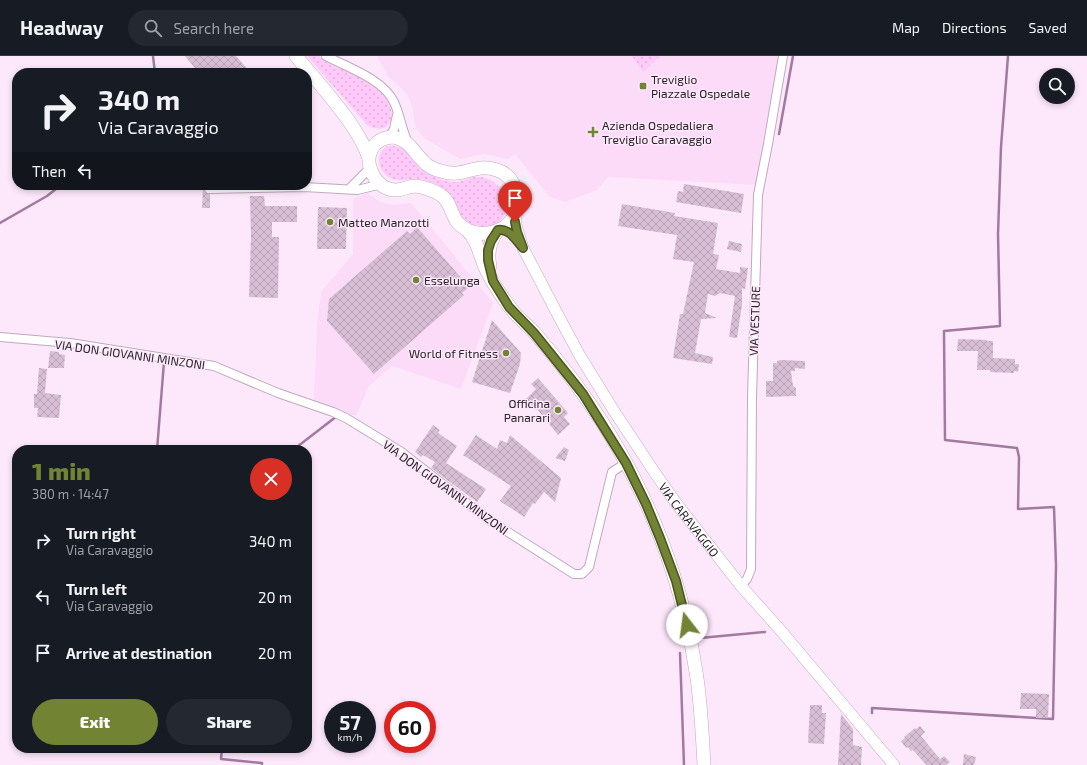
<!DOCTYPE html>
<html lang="en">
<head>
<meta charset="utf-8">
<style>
  :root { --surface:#171b24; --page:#242831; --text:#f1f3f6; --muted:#9ea1a6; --line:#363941; --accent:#728333 }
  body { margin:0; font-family:"Exo 2",sans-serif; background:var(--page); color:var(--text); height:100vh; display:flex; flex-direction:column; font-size:15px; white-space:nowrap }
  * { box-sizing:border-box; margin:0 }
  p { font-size:13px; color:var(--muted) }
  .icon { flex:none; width:22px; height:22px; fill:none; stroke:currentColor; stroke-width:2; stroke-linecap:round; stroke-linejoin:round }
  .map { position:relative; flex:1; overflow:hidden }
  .panel { position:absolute; left:12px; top:389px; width:300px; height:308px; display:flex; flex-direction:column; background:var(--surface); border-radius:16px; box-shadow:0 2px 6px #0003 }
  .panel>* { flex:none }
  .hud { position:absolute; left:12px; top:12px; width:300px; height:122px; border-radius:16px; box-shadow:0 2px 6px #0003; background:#171b24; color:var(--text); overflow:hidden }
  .fabs { position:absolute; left:1039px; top:12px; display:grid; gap:8px }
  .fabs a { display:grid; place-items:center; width:36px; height:36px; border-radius:50%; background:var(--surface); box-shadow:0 2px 6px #0003; font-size:20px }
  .speed { position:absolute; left:324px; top:645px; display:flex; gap:8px; font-size:20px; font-weight:700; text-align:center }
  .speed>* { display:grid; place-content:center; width:52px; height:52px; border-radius:50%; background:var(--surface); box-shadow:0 2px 6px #0003; line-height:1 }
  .speed small { font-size:10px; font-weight:400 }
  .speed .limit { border:6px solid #d22; background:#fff; color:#111 }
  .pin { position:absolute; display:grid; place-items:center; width:34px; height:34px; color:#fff; margin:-41px -17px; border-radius:50% 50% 50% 0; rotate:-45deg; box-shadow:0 0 4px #0007 }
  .pin .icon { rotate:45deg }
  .me { position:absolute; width:44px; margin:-22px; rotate:345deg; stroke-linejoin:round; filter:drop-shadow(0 0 3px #0008) }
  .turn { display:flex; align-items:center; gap:14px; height:84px; padding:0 20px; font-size:18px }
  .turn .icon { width:52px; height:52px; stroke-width:2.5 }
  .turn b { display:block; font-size:28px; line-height:34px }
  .then { display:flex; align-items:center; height:38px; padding:0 20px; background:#0003; gap:8px; font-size:15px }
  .round { display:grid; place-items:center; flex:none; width:42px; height:42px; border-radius:21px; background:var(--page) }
  .overview { display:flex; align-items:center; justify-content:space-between; height:68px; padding:0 20px }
  h1 { font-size:24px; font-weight:800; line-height:30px; color:var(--accent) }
  .action { display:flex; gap:8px; margin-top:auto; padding:8px 20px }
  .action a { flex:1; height:46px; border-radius:24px; background:var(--accent); color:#fff; font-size:16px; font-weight:800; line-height:46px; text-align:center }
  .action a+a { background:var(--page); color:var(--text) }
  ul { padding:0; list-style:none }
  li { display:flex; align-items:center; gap:12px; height:56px; padding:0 20px }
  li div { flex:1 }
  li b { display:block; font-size:15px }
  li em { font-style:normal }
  header { display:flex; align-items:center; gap:24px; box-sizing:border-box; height:56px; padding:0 20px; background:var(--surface); border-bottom:1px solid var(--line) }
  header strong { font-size:19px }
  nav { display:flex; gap:22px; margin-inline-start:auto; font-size:14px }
  .search { width:280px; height:36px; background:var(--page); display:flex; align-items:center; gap:10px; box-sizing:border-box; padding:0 14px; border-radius:22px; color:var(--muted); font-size:15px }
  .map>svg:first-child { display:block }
</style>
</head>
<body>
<header>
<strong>Headway</strong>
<div class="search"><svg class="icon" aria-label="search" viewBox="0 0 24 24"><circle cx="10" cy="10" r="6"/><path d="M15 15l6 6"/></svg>Search here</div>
<nav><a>Map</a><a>Directions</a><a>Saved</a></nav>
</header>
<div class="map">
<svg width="1087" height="709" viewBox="0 0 1087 709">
  <defs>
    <pattern id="grass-dots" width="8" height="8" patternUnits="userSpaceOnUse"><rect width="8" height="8" fill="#ffcaf9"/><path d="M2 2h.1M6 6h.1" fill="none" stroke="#dbadd6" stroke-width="1.8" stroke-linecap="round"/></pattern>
    <pattern id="building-cross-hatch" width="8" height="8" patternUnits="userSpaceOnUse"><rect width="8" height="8" fill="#d7bed4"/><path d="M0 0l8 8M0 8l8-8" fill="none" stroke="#b9a3b6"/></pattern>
  </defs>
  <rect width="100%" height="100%" fill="#fde8fb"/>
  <!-- built -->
  <path fill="#fbdbf7" d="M377,0H781L758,129L608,121L597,134L565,146L550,141L515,98L508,103L484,98L460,103L424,82L415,70L412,49L407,38L388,20Z
    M367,137L382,147L393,149L411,147L493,247L461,333L392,310L369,330L356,360L314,344L317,268L321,236L353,198V143Z"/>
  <!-- grass -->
  <path fill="url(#grass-dots)" d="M307,0C310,0 316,0 319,0C323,3 327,7 332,9C337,12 343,13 349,16C361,22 378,31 386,43C398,59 390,82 367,69Z
    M632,0H660L643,16Z
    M387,90C406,89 407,97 418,110C426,118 442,125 453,126C462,127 468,121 477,121C493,120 505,134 506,149C507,155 504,161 500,165C494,171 488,173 481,171C476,170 471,169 467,166C456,157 458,141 443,132C436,128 428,124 420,123C413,122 406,125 399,124C389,124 380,116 379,105C379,98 382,94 387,90Z"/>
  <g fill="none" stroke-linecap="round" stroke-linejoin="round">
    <!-- stream -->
    <path stroke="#a37a9f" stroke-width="2.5" d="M153,0L155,17
      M779,78L793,0
      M0,167L47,140L61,129
      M157,394L164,306
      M293,394L337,360
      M679,580V584
      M700,582L765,576
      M680,597L684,709
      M872,657V652L1053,663L1056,509L1054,451L1018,453L1019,401L1017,392L945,384L944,275L1000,270L998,178L1001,91L1008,0
      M222,692L221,703L262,707V709"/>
  </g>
  <!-- building -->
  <path fill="url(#building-cross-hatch)" d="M185,0H236L251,17H199Z
    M684,128L744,138L741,157L676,146L678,135L683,136Z
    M203,129H205L204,133L205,136L210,138V152H202Z
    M250,140H264L265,150H297V166H272V181H279L278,242L249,241L251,181Z
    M622,148L675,157L674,160L718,167L713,198L719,199L716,213L740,217V211L748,212L745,233L742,232V249L737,282L729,281L735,240L720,237L715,240L708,238L705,257L717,262L701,263L695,297L713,301L712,308L673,302L680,258H683L694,206L673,203L677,179L618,170Z
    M318,151L347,152L346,193H317Z
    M417,171L469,231L462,237L464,239L374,318L327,265L329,243L407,175L410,178Z
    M729,185L742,188L741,196L727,193Z
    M492,264L521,297L520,308L510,337L472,326Z
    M958,283L987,284V285H993V302L1015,303V308H1019L1018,316L1014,315V317L990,316V314H977L978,295H957Z
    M50,295L59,296V298L65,299L64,312H48Z
    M780,304L805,305V313L795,312V315H791L793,330L796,332V340L766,341V325H773V307H777V305Z
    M39,312L47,313L45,337L61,339L59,362L37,361L38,352H34V338H37Z
    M538,322L568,357L564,361L570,368L558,379L537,353L535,354L526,343L536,333L531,328Z
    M433,369L440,374L438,377L457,390L446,407L486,433L477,446L431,412L435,406L423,399L421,401L415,396Z
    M476,379L497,393L500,384L507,387L510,379L536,401L561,422L555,446L544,436L535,448L533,447L524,461L500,445L511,430L463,399Z
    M564,391L569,394L565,405L555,402Z
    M1021,637L1049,638L1048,662H1036V653H1020Z
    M810,649H822V657H826L824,688L808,687Z
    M841,658L853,673V689L862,691L861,709H838Z
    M920,670L925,676L921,680L940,703L944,700L950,706L946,709H926L913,694L911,695L908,691L906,692L901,685L905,682L904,681L915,672L916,673Z
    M964,698L976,701L974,709H963Z"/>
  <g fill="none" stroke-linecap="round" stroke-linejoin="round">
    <defs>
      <path id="street" d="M326,0C347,11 383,23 394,46C400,59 402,74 408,87
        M389,81L394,73L397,59
        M209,133L304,131L357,134L378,129L383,131
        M349,133L367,115L369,111
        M0,281L70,287L214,310L278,337L333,356L346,362L400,395L489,464L574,518H582L589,511L612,416L626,407
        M741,530L747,523L751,513L752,341L758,139L768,88L783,0"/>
      <g id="secondary">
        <path id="s1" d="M516,156V169L523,192L559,261L580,300L614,355L655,417L676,447L741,530L782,576L894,709"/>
      </g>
      <path id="primary" d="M296,0C319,28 359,70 369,103
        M394,81C410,85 412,94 423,105C427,110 435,114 441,115C465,123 473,106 497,114C514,119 523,143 515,159C505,179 474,184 458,167C451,159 451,146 441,139C434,135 424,131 416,130C410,130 404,133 398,134C385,135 375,126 371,114C368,107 368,98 373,91C378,84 385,81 394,81Z
        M467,174C477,184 479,196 484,209C490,223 500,238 509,250C516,260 526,268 534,276C551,296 568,317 583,338C640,417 680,513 695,610C701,642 702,676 704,709
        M490,210C487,197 489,186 498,174"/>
    </defs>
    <!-- street casing -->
    <use href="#street" stroke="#c1a8be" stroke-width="10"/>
    <!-- secondary casing -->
    <use href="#secondary" stroke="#c1a8be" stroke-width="12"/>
    <!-- primary casing -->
    <use href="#primary" stroke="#c1a8be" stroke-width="14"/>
    <!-- street -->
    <use href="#street" stroke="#fff" stroke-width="8"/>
    <!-- secondary -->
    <use href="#secondary" stroke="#fff" stroke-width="11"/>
    <!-- primary -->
    <use href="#primary" stroke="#fff" stroke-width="13"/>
  </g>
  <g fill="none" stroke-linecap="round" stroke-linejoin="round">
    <defs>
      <path id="route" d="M515,166L517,176L523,192C516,184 509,172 498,174L491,185L488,194V204L493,225L509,251L534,277L583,338L626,407L646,448L660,482L676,525L687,569"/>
    </defs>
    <!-- route casing -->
    <use href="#route" stroke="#4a5521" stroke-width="10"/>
    <!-- route -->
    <use href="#route" stroke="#728333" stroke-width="7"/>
  </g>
  <!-- markers -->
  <g fill="#728333" stroke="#fde8fb" stroke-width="1.5">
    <rect x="639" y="26" width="8" height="8" rx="2"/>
    <path d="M591 70h4v4h4v4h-4v4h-4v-4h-4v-4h4z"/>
    <circle cx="330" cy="166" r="4"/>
    <circle cx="416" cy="224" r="4"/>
    <circle cx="506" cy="297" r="4"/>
    <circle cx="558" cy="354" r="4"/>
  </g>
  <g text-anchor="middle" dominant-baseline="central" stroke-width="3" stroke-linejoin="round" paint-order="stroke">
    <!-- poi labels -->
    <g font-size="12" fill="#2b222a" stroke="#fde8fb" text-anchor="start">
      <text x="651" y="23">Treviglio<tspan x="651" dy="14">Piazzale Ospedale</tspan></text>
      <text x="602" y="69">Azienda Ospedaliera<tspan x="602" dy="14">Treviglio Caravaggio</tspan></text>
      <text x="338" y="166">Matteo Manzotti</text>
      <text x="424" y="224">Esselunga</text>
      <text x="498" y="297" text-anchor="end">World of Fitness</text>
      <text x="550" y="347" text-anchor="end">Officina<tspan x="550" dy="14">Panarari</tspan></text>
    </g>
    <!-- street labels -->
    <g font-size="12" fill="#2b222a" stroke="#fde8fb">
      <text transform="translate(754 265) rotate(-88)">VIA VESTURE</text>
      <text transform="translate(130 298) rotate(8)">VIA DON GIOVANNI MINZONI</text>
      <text transform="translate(446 431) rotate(36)">VIA DON GIOVANNI MINZONI</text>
      <text stroke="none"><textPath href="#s1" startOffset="356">VIA CARAVAGGIO</textPath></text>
    </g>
  </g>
</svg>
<div class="fabs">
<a><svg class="icon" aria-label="search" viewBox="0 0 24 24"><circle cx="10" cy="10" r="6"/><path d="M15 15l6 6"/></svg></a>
</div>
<div class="speed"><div>57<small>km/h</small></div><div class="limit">60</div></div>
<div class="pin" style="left:515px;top:166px;background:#d93025"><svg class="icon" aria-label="arrive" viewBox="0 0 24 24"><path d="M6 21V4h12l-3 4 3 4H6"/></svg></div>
<svg class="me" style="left:687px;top:569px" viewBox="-20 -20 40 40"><circle r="19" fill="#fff"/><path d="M0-13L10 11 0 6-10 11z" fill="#728333"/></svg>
<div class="hud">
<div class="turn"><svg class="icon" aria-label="right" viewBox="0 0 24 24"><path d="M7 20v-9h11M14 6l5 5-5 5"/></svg><div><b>340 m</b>Via Caravaggio</div></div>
<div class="then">Then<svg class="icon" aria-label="left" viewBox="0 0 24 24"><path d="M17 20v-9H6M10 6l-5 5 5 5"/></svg></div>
</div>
<section class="panel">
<div class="overview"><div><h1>1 min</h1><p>380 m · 14:47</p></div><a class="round" style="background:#d93025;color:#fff"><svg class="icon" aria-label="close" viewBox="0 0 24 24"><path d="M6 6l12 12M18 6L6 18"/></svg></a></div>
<ul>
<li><svg class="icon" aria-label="right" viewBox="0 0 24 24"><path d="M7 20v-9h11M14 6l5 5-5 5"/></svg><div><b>Turn right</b><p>Via Caravaggio</p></div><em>340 m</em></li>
<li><svg class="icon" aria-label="left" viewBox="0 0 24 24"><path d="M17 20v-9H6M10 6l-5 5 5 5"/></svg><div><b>Turn left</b><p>Via Caravaggio</p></div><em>20 m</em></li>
<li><svg class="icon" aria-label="arrive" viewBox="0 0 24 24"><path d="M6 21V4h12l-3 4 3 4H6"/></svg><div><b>Arrive at destination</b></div><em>20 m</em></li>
</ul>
<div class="action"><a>Exit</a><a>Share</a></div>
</section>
</div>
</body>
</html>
